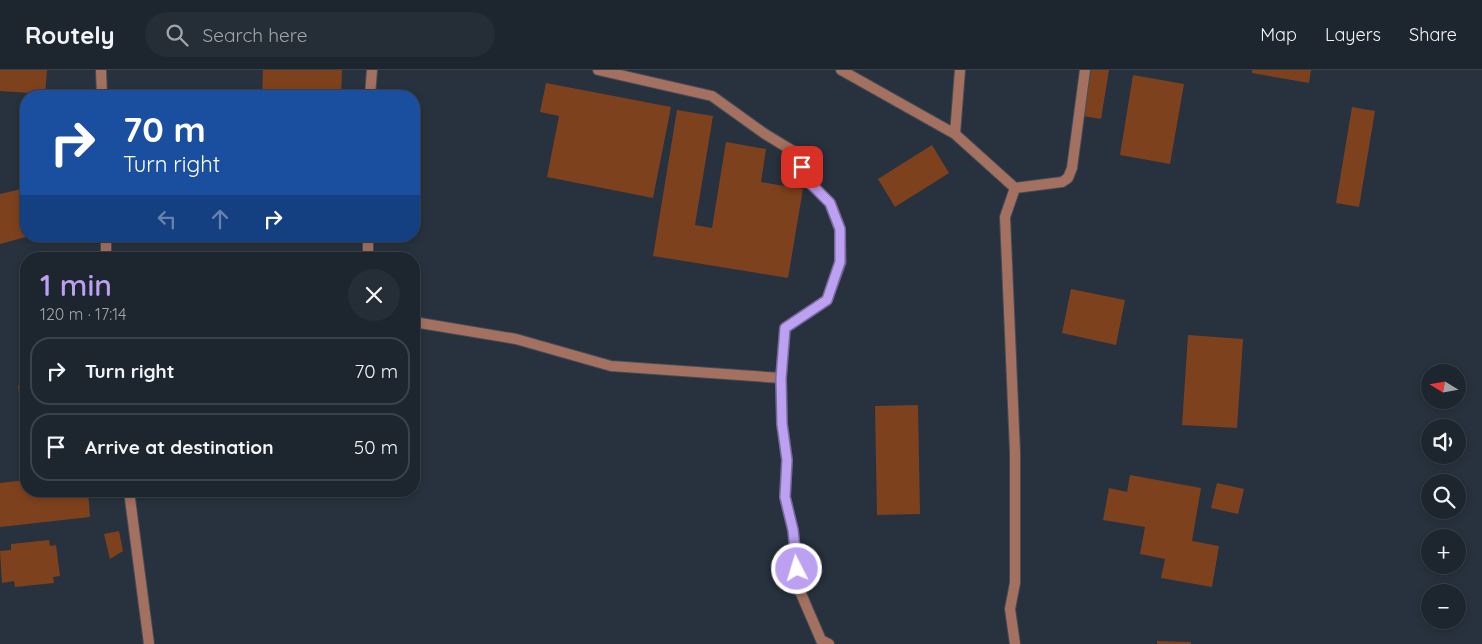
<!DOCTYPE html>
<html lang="en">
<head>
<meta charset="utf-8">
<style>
  :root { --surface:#1d262e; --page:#252e36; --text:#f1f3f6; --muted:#a0a5aa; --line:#3b434a; --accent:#bca0f2 }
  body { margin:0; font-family:Quicksand,sans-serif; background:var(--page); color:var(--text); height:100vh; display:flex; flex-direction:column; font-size:19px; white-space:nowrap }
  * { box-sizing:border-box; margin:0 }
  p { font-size:16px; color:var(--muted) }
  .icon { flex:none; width:28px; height:28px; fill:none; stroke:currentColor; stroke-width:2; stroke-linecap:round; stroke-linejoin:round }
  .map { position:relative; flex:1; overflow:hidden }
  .side { position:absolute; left:20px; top:182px; width:400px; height:245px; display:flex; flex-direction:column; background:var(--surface); border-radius:20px; box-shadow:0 2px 8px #0003,0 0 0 1px var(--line) }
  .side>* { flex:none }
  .hud { position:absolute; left:20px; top:20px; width:400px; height:152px; border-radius:20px; box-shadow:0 2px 8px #0003,0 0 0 1px var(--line); background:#1a4fa0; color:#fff; overflow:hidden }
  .needle { width:32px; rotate:281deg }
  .tools { position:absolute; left:1421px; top:294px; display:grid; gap:10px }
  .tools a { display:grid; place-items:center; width:45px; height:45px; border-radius:50%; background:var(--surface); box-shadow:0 2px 8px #0003,0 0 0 1px var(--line); font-size:25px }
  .pin { position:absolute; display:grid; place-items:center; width:42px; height:42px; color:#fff; margin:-21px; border-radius:10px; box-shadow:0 2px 8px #0006 }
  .me { position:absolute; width:55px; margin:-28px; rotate:355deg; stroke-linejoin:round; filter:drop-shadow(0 0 4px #0008) }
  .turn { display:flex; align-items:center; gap:18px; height:105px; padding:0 20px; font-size:22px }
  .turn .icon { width:65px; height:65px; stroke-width:2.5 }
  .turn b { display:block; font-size:35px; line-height:42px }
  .lanes { display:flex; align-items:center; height:48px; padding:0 20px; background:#0003; justify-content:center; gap:25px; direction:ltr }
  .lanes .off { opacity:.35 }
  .round { display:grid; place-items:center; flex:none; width:52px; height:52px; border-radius:26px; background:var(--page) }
  .summary { display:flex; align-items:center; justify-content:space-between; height:85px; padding:0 20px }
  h1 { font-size:30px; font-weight:600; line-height:38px; color:var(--accent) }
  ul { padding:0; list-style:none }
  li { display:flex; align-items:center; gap:15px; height:68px; margin:0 10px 8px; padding:0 10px; border:2px solid var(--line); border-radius:20px }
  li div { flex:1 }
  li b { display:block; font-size:19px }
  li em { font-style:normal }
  header { display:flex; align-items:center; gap:30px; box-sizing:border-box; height:70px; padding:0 25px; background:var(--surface); border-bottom:1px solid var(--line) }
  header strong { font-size:24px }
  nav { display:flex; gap:28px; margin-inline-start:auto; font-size:18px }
  .search { width:350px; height:45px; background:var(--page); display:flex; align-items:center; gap:12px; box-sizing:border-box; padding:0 18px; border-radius:28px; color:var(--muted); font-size:19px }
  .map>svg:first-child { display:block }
</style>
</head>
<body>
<header>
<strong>Routely</strong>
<div class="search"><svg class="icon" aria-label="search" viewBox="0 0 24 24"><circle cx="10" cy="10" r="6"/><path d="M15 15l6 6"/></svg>Search here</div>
<nav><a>Map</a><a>Layers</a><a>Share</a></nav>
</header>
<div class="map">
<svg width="1482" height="574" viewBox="0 0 1482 574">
  <rect width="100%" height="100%" fill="#27323e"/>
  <!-- building -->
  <path fill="#7e411d" d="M0,0H47L45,24L0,21Z
    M263,0H342L341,26H262Z
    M1091,0H1109L1101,49L1083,46Z
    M1252,0H1311L1309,13L1252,3Z
    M1133,5L1184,14L1170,94L1120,85Z
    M546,13L671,37L653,128L547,107L559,46L540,42Z
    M1352,37L1375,41L1359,137L1336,133Z
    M677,40L713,46L695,155L712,158L726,72L766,79L761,112L803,119L788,208L653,186Z
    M932,75L949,103L895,137L878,109Z
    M26,118V167L0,174V124Z
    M1071,219L1125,230L1116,275L1062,263Z
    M1188,265L1243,269L1237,358L1182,355Z
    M26,314V388H25L18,315Z
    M918,335L920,444L877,445L875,336Z
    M1130,405L1201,418L1192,471L1219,476L1212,517L1161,508L1165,489L1140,484L1145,457L1103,450L1109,418L1127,422Z
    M26,410V421H88L90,447L0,457V413Z
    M1217,413L1244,419L1238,444L1211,438Z
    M119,461L123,481L110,489L104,464Z
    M49,470L50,476L56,475L60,506L53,507L54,513L15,517L14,511L2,513L0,481L11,480V474Z
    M1157,571L1191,572V574H1157Z"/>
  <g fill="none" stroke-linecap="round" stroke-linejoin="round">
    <defs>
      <path id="street" d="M101,0L102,26
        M598,0L712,26L765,64L793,81L811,114L830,133L840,159L841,192L827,230L785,258L781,308L782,354L787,390L785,427L793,461L799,519L821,570L829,574
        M841,0L955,64L1015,118L1062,112L1068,108L1072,98L1085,0
        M370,26L372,0
        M955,64L960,0
        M1015,118L1005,147L1015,382V513L1010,539L1015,574
        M106,166V189
        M368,189V166
        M414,252L516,269L611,296L781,308
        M129,421L149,574"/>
    </defs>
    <!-- street casing -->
    <use href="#street" stroke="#434d58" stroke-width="12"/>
    <!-- street -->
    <use href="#street" stroke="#a47060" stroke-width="10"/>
  </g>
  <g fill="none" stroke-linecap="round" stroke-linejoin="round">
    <defs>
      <path id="route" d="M797,499L793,460L785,427L787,390L782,354L781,308L785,258L827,230L840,192V159L830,133L811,114L802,97"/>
    </defs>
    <!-- route casing -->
    <use href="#route" stroke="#7a689d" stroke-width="12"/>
    <!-- route -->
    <use href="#route" stroke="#bca0f2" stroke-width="9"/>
  </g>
</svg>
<div class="tools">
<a><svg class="needle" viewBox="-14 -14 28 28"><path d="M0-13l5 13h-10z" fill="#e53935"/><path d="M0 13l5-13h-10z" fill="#a0a5aa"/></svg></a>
<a><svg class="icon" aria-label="sound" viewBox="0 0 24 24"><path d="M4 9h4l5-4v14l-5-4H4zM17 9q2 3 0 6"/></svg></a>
<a><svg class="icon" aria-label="search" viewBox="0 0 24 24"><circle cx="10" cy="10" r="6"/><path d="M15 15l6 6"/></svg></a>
<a>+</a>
<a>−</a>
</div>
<div class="pin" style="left:802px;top:97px;background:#d93025"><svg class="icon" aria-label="arrive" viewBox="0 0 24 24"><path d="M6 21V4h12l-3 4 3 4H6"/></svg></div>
<svg class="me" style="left:797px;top:499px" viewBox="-20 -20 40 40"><circle r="17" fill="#bca0f2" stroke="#fff" stroke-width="3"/><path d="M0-11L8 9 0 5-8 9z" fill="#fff"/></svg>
<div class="hud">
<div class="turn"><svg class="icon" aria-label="right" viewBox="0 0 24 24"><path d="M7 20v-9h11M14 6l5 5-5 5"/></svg><div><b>70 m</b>Turn right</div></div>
<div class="lanes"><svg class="icon off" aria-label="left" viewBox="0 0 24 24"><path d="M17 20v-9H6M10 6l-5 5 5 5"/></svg><svg class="icon off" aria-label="ahead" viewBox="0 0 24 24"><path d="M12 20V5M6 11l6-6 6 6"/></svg><svg class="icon" aria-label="right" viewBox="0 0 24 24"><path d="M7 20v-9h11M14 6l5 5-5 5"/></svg></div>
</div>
<section class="side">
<div class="summary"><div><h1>1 min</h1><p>120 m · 17:14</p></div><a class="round"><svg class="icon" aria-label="close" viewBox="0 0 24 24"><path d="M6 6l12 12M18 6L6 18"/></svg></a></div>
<ul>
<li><svg class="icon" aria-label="right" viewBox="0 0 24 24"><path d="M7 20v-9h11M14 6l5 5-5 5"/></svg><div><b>Turn right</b></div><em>70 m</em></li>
<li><svg class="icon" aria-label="arrive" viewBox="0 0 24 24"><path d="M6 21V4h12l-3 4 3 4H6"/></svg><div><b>Arrive at destination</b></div><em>50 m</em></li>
</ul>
</section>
</div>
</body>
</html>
